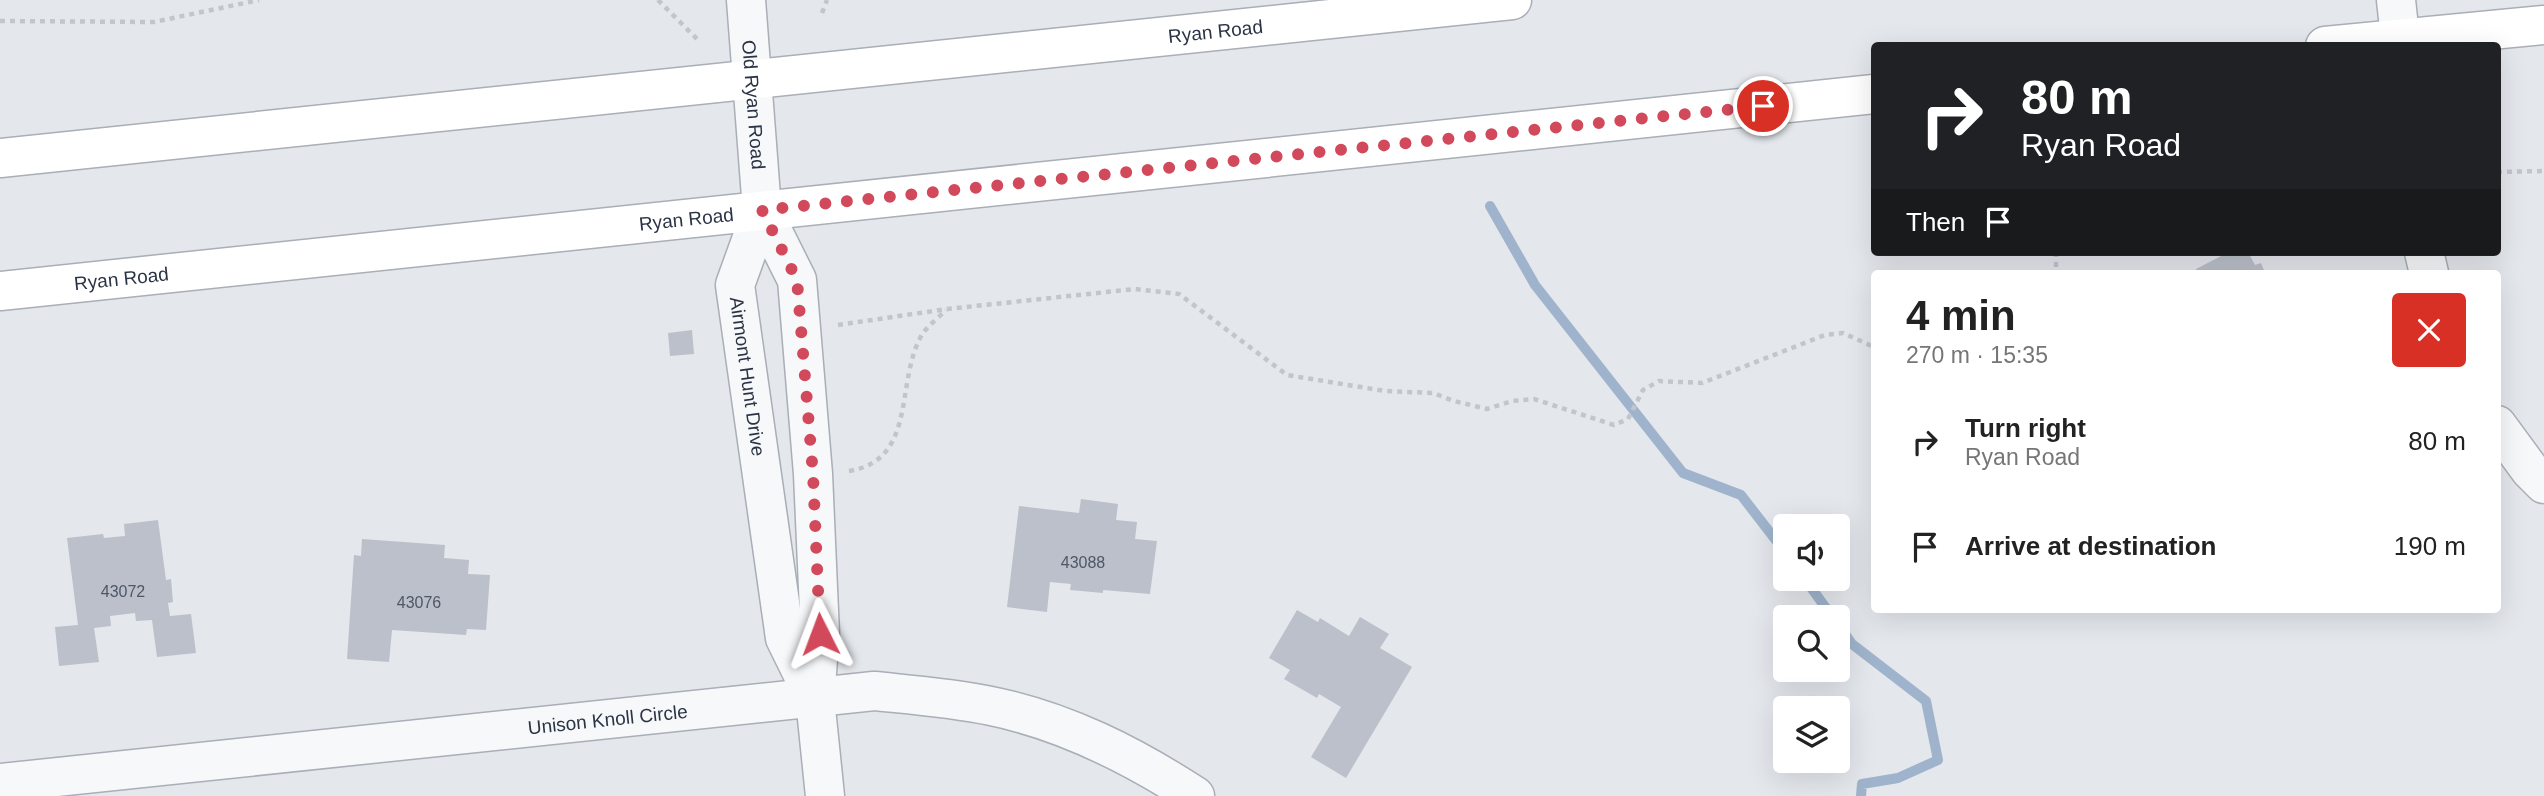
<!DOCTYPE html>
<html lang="en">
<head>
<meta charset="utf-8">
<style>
  :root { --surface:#fff; --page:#f2f2f2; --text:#222; --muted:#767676 }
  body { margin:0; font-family:Arial,sans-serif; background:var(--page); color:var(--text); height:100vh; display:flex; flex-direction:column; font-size:26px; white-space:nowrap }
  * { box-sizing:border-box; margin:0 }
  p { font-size:23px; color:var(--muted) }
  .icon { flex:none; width:38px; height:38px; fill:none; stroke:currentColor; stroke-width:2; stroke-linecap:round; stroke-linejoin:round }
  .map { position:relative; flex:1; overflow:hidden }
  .panel { position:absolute; left:1871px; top:270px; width:630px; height:343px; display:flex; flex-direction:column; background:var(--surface); border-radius:7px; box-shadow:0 7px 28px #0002 }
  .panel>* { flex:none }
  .guide { position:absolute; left:1871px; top:42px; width:630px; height:214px; border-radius:7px; box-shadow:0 7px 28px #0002; background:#202124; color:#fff; overflow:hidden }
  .buttons { position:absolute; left:1773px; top:514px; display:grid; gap:14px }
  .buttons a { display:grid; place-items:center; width:77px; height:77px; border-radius:7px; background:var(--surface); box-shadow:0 7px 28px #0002; font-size:35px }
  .pin { position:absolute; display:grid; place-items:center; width:60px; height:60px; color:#fff; margin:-30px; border:4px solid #fff; border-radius:50%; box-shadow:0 2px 7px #0007 }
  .me { position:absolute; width:77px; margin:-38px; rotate:357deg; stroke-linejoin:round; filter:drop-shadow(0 0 5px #0008) }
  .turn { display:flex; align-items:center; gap:24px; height:147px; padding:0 35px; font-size:32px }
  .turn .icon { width:91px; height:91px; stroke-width:2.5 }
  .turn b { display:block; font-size:49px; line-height:60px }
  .then { display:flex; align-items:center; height:66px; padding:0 35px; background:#0003; gap:14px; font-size:26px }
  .round { display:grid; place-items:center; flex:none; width:74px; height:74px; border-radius:7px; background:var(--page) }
  .headline { display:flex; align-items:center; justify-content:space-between; height:119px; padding:0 35px }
  h1 { font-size:42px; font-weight:700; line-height:52px }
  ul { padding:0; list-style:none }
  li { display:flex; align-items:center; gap:21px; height:105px; padding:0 35px }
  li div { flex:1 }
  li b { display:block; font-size:26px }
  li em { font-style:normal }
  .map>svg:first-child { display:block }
</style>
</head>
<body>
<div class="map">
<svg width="2544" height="796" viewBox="0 0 2544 796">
  <rect width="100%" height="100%" fill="#e4e7ec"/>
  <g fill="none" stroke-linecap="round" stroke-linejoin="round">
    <!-- stream -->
    <path stroke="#9fb4cc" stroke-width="10" d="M1490,206L1535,285L1683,473L1741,495L1785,552
      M1805,579L1833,618
      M1838,624L1852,644L1926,701L1938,760L1898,778L1862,784L1861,796"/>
  </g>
  <!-- building -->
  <path fill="#bbc0ca" d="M2229,252H2248L2255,265L2261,263L2265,273H2198L2196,269Z
    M692,330L694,354L670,356L668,333Z
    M1081,499L1118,504L1116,520L1137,522L1135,539L1157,541L1150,594L1103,590V593L1070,590L1071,584L1050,582L1047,612L1007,607L1019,506L1079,513Z
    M158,520L166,580L171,579L173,602L168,603L170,616L191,614L196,653L157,657L152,620L136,621L135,613L110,616L111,626L94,628L99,662L59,666L55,627L78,625L67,538L103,534L104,538L125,536L124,524Z
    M362,539L445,545L444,558L469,560L468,574L490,575L486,630L467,629L466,635L392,630L389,662L347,659L354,555L361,556Z
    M1297,610L1318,622L1320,618L1349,636L1360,617L1389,634L1380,648L1412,667L1346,778L1311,757L1341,707L1319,694L1317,698L1284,679L1290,670L1269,658Z"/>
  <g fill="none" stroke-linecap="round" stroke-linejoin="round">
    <defs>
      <g id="minor">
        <path d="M2396,0L2401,46"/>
        <path d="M762,210L797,280L813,474L820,634L815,699L825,796"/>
        <path id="s1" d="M762,210L735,285L785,638L815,699"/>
        <path d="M2424,252L2429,273"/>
        <path d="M2497,425L2530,470L2544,484"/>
        <path id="s2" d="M0,783L874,691C913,695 952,698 991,706C1065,721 1132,755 1195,796"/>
      </g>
      <g id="tertiary">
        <path id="s3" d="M746,0L762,210"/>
      </g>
      <g id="secondary">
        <path d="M2325,46L2544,25"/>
        <path id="s4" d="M0,158L1512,0"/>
        <path id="s5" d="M0,291L1874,94"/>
      </g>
    </defs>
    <!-- minor casing -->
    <use href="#minor" stroke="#a9aeb7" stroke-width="41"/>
    <!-- tertiary casing -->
    <use href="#tertiary" stroke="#a9aeb7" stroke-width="41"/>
    <!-- secondary casing -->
    <use href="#secondary" stroke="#a9aeb7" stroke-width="41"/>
    <!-- path -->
    <path stroke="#c2c5cb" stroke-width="4.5" stroke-dasharray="5 5" stroke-linecap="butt" d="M658,0L699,41
      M822,13L827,0
      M0,21L154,22L259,0
      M2497,172L2544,171
      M2056,252V273
      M838,325L947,309L1135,289L1179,294L1287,375L1385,391L1433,393L1454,401L1487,409L1512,401L1534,399L1614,425L1628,419L1643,390L1659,381L1702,383L1825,335L1843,333L1874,347
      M849,471C919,460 894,379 923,333C929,325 939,317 946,310"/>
    <!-- minor -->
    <use href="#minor" stroke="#f7f8fa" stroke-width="38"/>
    <!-- tertiary -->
    <use href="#tertiary" stroke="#f7f8fa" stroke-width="38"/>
    <!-- secondary -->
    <use href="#secondary" stroke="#fff" stroke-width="38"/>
  </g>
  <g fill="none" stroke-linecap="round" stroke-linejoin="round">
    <!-- route -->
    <path stroke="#d1495b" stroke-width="12" stroke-dasharray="0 21.6" d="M820,634L813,474L797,280L762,210L1763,106"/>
  </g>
  <g text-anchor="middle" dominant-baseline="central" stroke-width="5" stroke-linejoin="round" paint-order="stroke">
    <!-- number labels -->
    <g font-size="16" fill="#4f5766">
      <text x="1083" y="562">43088</text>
      <text x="123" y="591">43072</text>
      <text x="419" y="602">43076</text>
    </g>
    <!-- street labels -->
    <g font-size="19" fill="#2b3445" stroke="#f4f6f9">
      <text stroke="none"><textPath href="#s4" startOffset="1222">Ryan Road</textPath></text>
      <text stroke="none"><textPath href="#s3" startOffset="105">Old Ryan Road</textPath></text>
      <text stroke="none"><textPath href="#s5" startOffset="690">Ryan Road</textPath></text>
      <text stroke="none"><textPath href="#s5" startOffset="122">Ryan Road</textPath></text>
      <text stroke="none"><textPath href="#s1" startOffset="172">Airmont Hunt Drive</textPath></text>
      <text stroke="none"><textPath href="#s2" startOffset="611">Unison Knoll Circle</textPath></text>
    </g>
  </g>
</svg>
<div class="buttons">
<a><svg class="icon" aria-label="sound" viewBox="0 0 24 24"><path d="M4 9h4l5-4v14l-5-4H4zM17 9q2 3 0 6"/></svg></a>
<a><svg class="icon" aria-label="search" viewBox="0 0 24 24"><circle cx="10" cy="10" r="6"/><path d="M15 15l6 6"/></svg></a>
<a><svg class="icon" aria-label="layers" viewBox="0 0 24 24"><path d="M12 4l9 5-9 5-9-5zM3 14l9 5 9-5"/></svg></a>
</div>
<div class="pin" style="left:1763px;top:106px;background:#d93025"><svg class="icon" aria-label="arrive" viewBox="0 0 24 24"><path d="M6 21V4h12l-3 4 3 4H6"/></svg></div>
<svg class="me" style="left:820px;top:634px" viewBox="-20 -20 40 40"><path d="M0-17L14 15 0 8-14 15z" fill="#d1495b" stroke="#fff" stroke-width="4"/></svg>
<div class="guide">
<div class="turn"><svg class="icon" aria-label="right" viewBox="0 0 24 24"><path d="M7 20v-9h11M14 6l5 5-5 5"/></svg><div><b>80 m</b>Ryan Road</div></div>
<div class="then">Then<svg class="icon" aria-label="arrive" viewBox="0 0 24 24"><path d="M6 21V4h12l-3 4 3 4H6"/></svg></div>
</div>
<section class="panel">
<div class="headline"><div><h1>4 min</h1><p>270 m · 15:35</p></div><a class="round" style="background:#d93025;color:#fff"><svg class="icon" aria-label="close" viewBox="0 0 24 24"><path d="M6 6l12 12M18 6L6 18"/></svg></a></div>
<ul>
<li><svg class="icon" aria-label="right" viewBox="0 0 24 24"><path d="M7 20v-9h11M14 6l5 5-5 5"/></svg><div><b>Turn right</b><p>Ryan Road</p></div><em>80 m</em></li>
<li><svg class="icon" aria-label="arrive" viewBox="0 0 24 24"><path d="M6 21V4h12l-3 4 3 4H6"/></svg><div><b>Arrive at destination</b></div><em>190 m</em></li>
</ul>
</section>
</div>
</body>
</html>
